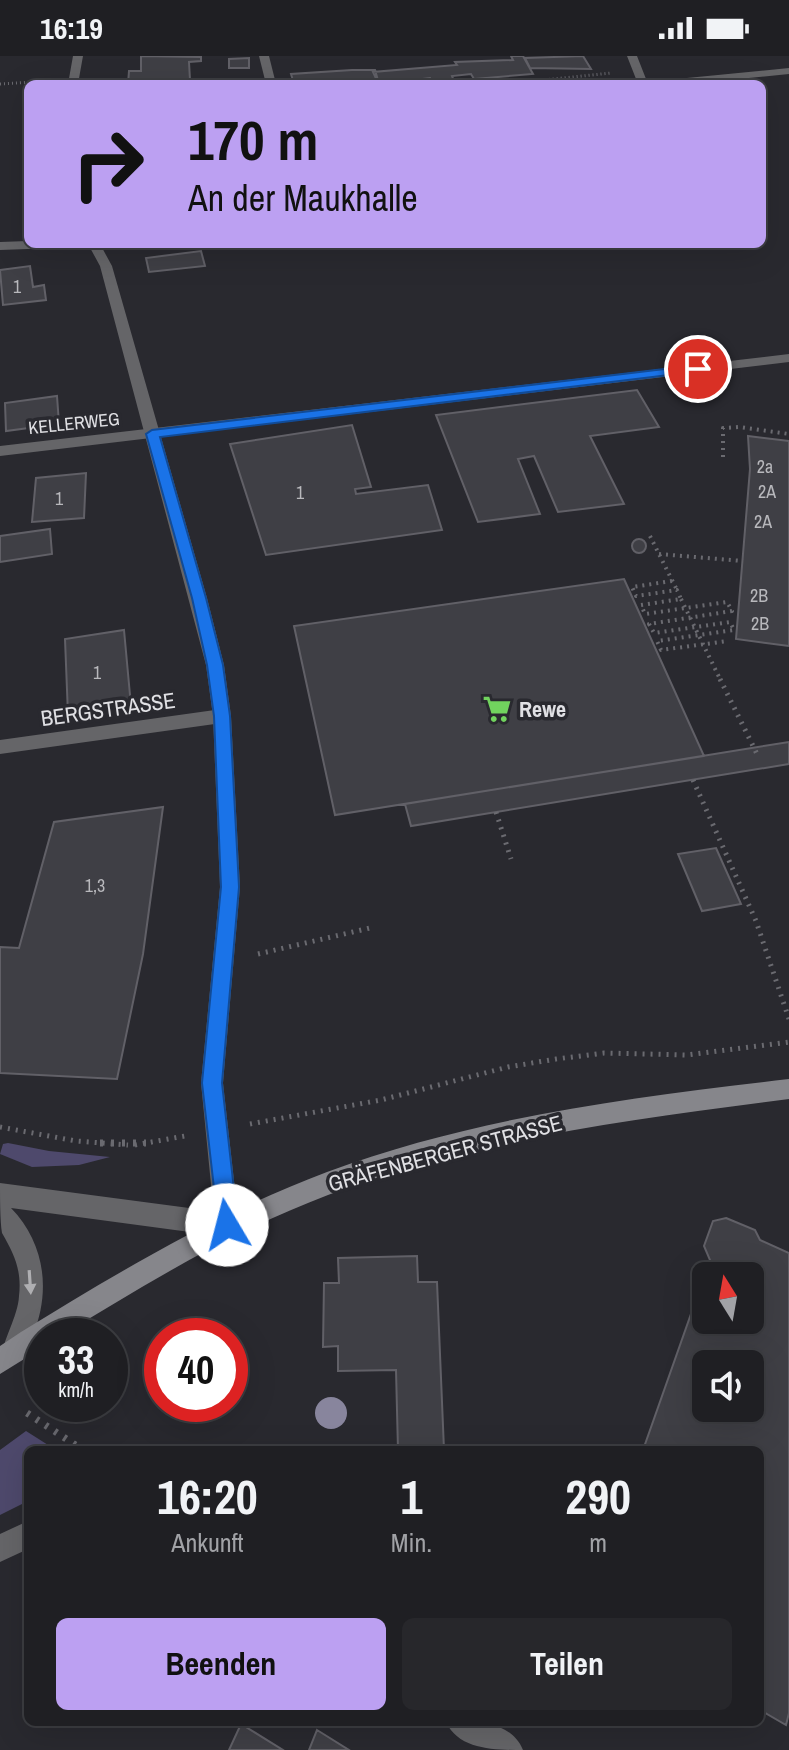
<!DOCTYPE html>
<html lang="de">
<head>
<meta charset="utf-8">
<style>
  :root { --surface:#1f1f23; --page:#27272b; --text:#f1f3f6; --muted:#a1a2a6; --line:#3c3d41; --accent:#bca0f2 }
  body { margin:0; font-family:"Archivo Narrow",sans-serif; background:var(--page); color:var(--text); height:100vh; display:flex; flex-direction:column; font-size:30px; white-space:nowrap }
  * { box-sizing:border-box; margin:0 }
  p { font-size:26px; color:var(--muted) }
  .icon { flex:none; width:44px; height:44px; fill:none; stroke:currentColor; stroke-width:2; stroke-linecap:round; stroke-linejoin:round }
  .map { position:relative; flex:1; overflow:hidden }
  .side { position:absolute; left:24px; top:1390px; width:740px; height:280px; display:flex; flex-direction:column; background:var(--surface); border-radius:12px; box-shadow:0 8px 32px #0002,0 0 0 2px var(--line) }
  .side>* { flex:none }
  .hud { position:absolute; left:24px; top:24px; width:742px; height:168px; border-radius:12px; box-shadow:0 8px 32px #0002,0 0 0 2px var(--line); background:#bca0f2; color:#111; overflow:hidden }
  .needle { width:52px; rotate:349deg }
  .tools { position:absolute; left:692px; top:1206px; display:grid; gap:16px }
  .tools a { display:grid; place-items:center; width:72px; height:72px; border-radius:12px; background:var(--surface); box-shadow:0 8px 32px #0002,0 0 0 2px var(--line); font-size:40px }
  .speed { position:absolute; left:24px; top:1262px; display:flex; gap:16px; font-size:40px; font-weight:700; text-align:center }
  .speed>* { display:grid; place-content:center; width:104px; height:104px; border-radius:50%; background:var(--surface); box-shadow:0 8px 32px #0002,0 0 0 2px var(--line); line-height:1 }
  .speed small { font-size:20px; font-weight:400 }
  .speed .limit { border:12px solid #d22; background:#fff; color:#111 }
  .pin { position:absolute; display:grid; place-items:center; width:68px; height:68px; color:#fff; margin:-34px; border:4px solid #fff; border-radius:50%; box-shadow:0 2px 8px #0007 }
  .me { position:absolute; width:88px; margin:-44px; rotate:352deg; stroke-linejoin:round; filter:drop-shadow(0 0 6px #0008) }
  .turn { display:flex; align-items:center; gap:28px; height:168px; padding:0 32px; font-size:36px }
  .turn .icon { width:104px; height:104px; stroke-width:2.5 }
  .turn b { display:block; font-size:56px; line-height:68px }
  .eta { display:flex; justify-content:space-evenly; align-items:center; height:136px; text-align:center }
  .eta b { font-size:48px; font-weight:700; line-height:56px }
  .primary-button { display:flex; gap:16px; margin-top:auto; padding:16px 32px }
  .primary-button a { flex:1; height:92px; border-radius:12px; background:var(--accent); color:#111; font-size:32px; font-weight:700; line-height:92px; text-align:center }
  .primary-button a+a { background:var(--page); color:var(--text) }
  .status { display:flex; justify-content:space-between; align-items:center; height:56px; padding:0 40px; background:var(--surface); direction:ltr }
  .status svg { height:22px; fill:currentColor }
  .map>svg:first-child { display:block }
</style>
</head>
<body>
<div class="status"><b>16:19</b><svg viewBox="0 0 49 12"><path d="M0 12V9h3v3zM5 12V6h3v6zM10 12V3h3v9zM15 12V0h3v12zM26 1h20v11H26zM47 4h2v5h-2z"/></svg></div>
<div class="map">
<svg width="789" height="1694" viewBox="0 0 789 1694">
  <rect width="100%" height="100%" fill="#29292f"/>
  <!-- green -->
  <path fill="#4e496c" d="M8,1087L49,1095L110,1101L79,1109L32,1111L0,1098L3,1088Z
    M26,1375L56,1394H28V1445L0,1459V1394Z"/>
  <!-- building -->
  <path fill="#3f3f45" stroke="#616067" stroke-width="2" fill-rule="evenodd" d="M141,0L201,1V5L189,6L190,24L183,25L184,28H128L129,15H141Z
    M511,0H523L533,18L474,23L471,18L452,20L454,25L432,27L430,22L413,24L415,28H391L378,27L373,16L457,9L455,6L513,4Z
    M583,0L591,13L530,12L525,2Z
    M249,2V12H229V3Z
    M352,14H375L379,28H294L291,18Z
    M201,195L205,210L149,216L146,202Z
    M30,210L33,231L44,229L46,244L3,249L0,214Z
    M637,334L659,371L590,380L624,448L558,456L534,400L518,403L540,458L478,466L436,359Z
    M57,340L59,368L6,375L5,347Z
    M352,369L371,431L355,433L356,438L428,429L442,474L266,499L230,388Z
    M748,380L789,385V590L736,583L750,413Z
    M86,417L84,462L32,466L36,422Z
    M50,473L52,498L0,506V480Z
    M632 490a7 7 0 1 1 14 0a7 7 0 1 1-14 0Z
    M624,523L704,700L335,759L294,570Z
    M124,574L131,650L68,659L65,583Z
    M789,686V708L411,770L405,748Z
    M163,751L143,898L117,1023L0,1017V891L19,892L54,766Z
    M716,792L741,848L702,855L678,798Z
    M726,1162L755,1174L760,1184L789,1197V1657L786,1669L760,1654V1394H643L710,1204L704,1190L713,1165ZM706,1220H750V1264H706ZM706,1308H750V1352H706Z
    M417,1200L418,1226H437L444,1394H398L396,1314L338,1315V1290L323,1291L324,1227H339L338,1202Z
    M241,1668L283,1694H229Z
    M317,1674L349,1694H309Z"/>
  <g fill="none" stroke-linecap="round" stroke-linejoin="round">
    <!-- path-far3 -->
    <path stroke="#6a6a70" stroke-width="3" stroke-dasharray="1 3" stroke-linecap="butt" d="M0,28L47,25
      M505,28L611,17"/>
    <!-- path-far2 -->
    <path stroke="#6a6a70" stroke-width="4" stroke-dasharray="2 5" stroke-linecap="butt" d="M723,401V372L740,371L789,378
      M650,480L677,534
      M659,498L743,505
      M672,525L632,531L636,540L677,534L681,543L641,549L645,558L727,546L732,555L649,568L654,577L730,566L734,574L657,585L661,594L728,585
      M681,543L721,625"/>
    <!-- path-far1 -->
    <path stroke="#6a6a70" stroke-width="5" stroke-dasharray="2 6" stroke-linecap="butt" d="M720,623L758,700
      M693,724L756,865L789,963
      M496,756L511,803
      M258,898L370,872
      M250,1068L381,1044L508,1011L556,1003L604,997L687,999L789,986
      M0,1071L76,1085L128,1089
      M135,1089L185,1080"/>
    <!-- path -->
    <path stroke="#6a6a70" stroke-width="7" stroke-dasharray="3 8" stroke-linecap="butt" d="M100,1087H146
      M27,1357L83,1394"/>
    <!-- service -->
    <path fill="#656568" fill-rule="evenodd" d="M0,1127L227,1157L235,1161L239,1169L235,1177L227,1181L11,1152C45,1187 51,1235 33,1279C29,1292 23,1303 11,1308L2,1304C0,1288 18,1262 19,1240C22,1214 14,1198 2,1177C0,1165 0,1141 0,1127Z"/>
    <!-- minor -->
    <path fill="#656568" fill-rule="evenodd" d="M259,0H269L276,28H266Z
      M627,0H637L648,28H638Z
      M789,12V18L688,28H651L656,25Z
      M28,185V188H61L55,192L0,194V186Z
      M789,298V306L0,400V390Z
      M222,653L231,660L222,667L0,698V684Z
      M28,1465V1493L0,1506V1478Z
      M446,1666C474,1666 510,1663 523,1694C495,1694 459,1694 446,1666Z"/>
    <!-- tertiary -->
    <path fill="#656568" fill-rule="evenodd" d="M73,0H83L78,28H68Z
      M88,188H100L112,210L207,542L224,609L231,660L240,831L223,1027L239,1169L235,1177L227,1181L219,1177L215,1169L201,1027L220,831L213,660L206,609L100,210Z"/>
    <!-- secondary -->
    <path fill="#86868b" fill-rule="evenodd" d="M789,1023V1043C633,1063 476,1083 328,1139C233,1175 147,1227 61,1280H42V1292L0,1318V1290L21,1276C120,1215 218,1157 327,1116C475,1061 633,1041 789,1023Z"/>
  </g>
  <!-- trees -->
  <circle fill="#88859d" cx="331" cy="1357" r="16"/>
  <!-- one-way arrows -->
  <defs><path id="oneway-solid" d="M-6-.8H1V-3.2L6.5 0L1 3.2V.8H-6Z" transform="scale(2)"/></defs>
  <use fill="#afafb2" href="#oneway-solid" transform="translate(30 1226) rotate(86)"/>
  <!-- route -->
  <path fill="#1a73e8" stroke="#114b97" stroke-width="2" d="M698,309L702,310V315L160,381L206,542L223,609L230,660L239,831L222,1027L238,1169L234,1176L227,1179L219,1176L202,1027L221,831L214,660L207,609L192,542L146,378L152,374Z"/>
  <!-- icons -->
  <defs>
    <symbol id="supermarket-bare" viewBox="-9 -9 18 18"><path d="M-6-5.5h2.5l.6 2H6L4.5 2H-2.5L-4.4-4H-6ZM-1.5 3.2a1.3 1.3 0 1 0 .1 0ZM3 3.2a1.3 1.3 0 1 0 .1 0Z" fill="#71d35e" stroke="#29292f" stroke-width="2.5" paint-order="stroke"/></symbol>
  </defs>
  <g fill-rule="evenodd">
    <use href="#supermarket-bare" x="477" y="633" width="40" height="40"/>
  </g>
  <g text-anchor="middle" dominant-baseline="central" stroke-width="7" stroke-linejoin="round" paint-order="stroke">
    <!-- number labels -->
    <g font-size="18" fill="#b8b8bc">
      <text x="17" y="230">1</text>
      <text x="765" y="410">2a</text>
      <text x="767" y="435">2A</text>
      <text x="300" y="436">1</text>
      <text x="59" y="442">1</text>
      <text x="763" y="465">2A</text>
      <text x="759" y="539">2B</text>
      <text x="760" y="567">2B</text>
      <text x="97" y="616">1</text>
      <text x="95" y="829">1,3</text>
    </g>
    <!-- far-street labels -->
    <g font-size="18" fill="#e0e0e4" stroke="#29292f">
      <text transform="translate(74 367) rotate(-6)">KELLERWEG</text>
    </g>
    <!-- street labels -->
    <g font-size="22" fill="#e0e0e4" stroke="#29292f">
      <text transform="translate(108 653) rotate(-8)">BERGSTRASSE</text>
      <text transform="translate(445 1097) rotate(-15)">GRÄFENBERGER STRASSE</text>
    </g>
    <!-- poi labels -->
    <g font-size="22" font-weight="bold" fill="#e0e0e4" stroke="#29292f" text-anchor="start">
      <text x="519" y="653">Rewe</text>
    </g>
  </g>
</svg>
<div class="tools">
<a><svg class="needle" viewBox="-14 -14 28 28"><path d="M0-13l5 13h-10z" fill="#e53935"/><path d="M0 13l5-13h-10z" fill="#a1a2a6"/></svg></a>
<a><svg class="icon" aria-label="sound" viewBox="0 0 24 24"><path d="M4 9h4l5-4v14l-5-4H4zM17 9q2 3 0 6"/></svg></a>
</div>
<div class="speed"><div>33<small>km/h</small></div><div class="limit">40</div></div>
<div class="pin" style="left:698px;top:313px;background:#d93025"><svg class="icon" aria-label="arrive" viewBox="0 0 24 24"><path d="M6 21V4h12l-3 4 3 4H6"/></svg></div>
<svg class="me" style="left:227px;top:1169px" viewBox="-20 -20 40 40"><circle r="19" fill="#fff"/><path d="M0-13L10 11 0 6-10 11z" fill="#1a73e8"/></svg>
<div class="hud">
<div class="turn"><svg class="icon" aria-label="right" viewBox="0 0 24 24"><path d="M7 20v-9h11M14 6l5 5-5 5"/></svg><div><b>170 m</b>An der Maukhalle</div></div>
</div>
<section class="side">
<div class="eta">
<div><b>16:20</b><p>Ankunft</p></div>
<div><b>1</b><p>Min.</p></div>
<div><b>290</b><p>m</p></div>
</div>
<div class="primary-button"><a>Beenden</a><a>Teilen</a></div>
</section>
</div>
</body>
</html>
